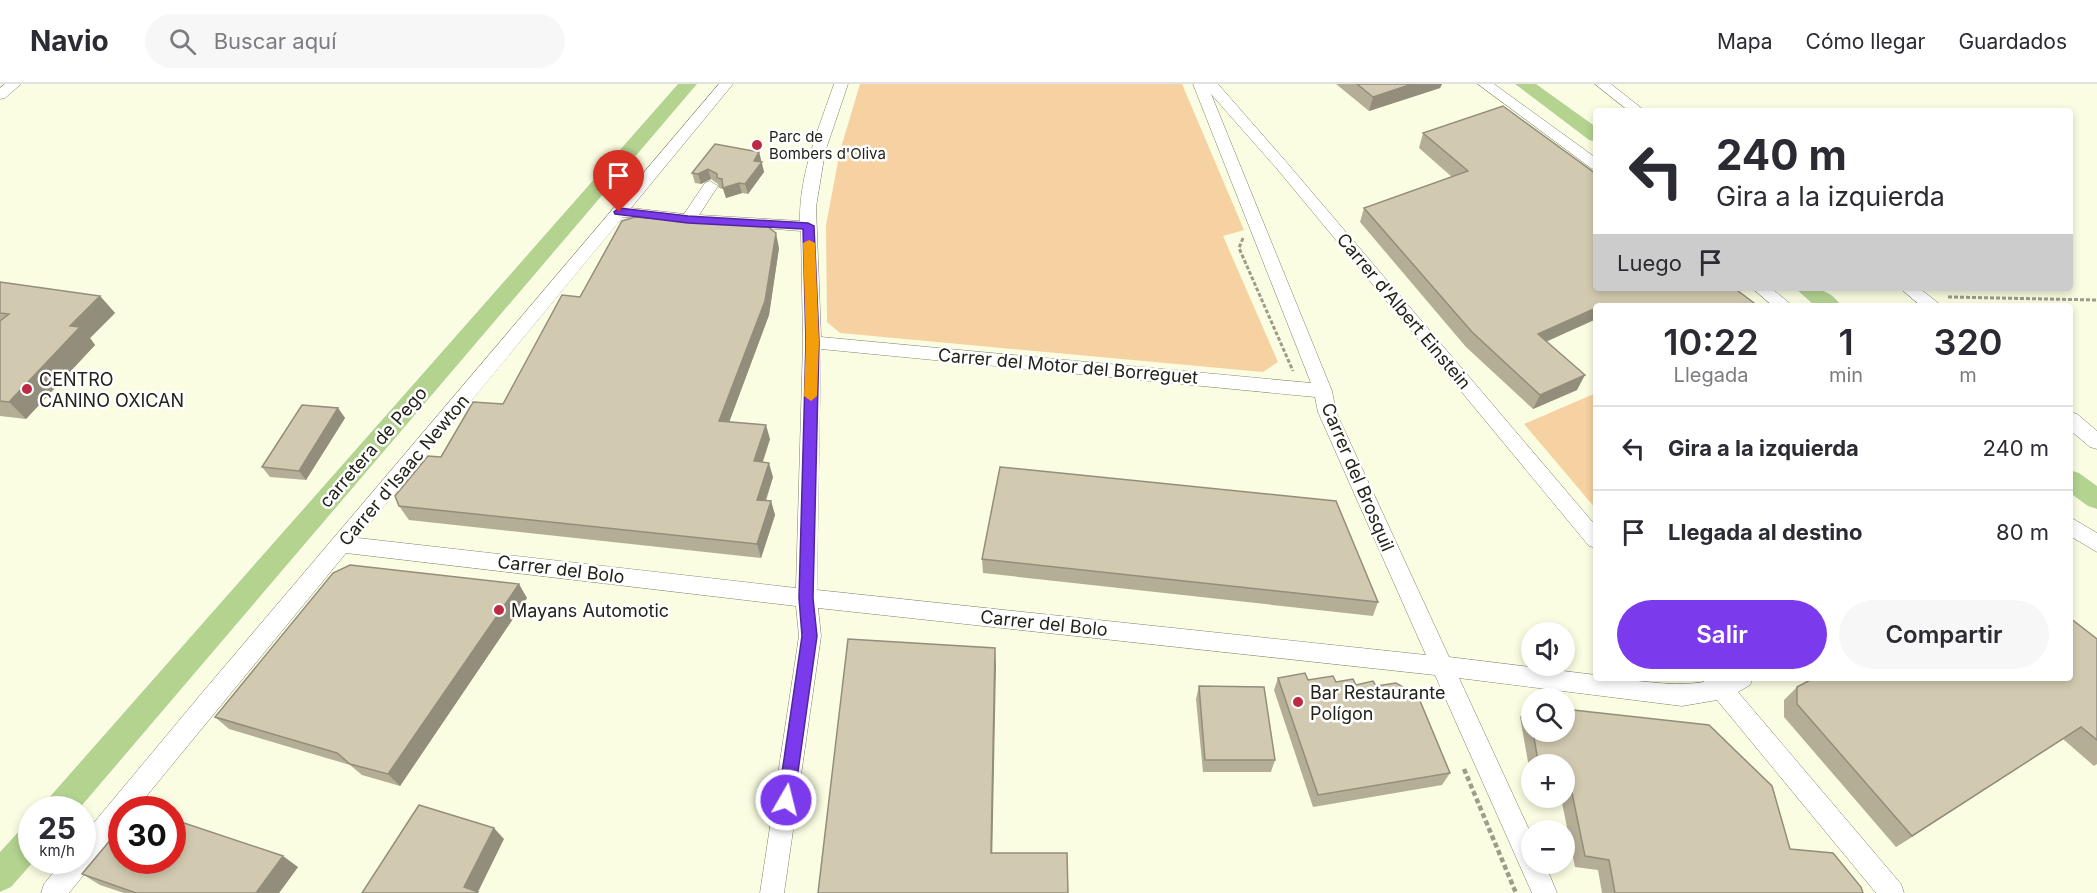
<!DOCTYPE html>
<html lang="es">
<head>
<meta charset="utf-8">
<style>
  :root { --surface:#fff; --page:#f7f7f7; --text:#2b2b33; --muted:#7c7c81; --line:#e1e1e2; --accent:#7c3aed }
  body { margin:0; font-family:Inter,sans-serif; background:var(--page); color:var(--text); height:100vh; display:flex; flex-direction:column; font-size:22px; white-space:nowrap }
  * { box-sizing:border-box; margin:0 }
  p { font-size:20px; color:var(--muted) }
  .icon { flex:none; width:33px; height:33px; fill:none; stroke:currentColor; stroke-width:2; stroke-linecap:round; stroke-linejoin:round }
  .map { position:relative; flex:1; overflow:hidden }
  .details { position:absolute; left:1593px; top:219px; width:480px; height:378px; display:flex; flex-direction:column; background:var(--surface); border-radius:6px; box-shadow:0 3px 9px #0003 }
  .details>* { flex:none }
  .hud { position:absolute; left:1593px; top:24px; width:480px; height:183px; border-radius:6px; box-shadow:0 3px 9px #0003; background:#fff; color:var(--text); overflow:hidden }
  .fabs { position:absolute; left:1521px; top:538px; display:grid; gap:12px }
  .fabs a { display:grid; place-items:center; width:54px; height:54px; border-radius:50%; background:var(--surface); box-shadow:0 3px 9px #0003; font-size:30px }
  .speed { position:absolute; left:18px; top:712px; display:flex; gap:12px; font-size:30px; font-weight:700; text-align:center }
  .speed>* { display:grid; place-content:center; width:78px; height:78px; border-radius:50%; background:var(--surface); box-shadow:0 3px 9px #0003; line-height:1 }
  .speed small { font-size:15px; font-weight:400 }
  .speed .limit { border:9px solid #d22; background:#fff; color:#111 }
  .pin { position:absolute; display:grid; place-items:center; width:51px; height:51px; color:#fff; margin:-62px -26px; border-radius:50% 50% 50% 0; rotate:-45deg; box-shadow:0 0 6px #0007 }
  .pin .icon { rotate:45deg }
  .me { position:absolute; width:66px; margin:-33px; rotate:8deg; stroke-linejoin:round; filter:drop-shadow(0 0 4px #0008) }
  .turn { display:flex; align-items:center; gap:21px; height:126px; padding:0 24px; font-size:27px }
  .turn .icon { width:78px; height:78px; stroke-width:2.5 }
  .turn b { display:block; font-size:42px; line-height:51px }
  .then { display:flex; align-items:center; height:57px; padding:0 24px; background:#0003; gap:12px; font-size:22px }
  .eta { display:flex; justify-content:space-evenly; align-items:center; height:102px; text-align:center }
  .eta b { font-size:36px; font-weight:600; line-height:42px }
  .primary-button { display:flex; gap:12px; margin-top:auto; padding:12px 24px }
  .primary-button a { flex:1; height:69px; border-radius:36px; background:var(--accent); color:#fff; font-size:24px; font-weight:600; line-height:69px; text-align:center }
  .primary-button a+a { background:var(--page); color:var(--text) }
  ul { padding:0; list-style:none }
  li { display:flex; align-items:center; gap:18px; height:84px; padding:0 24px; border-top:2px solid var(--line) }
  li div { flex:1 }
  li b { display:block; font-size:22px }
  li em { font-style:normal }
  header { display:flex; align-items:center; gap:36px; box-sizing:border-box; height:84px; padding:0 30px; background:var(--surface); border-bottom:2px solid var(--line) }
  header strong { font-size:28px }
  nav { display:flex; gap:33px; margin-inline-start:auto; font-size:21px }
  .search { width:420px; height:54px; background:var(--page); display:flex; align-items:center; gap:15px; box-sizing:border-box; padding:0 21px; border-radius:33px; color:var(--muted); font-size:22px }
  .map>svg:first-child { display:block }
</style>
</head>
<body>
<header>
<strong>Navio</strong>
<div class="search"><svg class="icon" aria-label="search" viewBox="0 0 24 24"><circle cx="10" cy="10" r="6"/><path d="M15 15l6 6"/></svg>Buscar aquí</div>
<nav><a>Mapa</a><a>Cómo llegar</a><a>Guardados</a></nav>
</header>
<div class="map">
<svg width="2097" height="809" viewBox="0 0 2097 809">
  <rect width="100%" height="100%" fill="#fafde1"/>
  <!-- green -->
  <path fill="#f6d1a1" d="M860,0H1182L1244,146L1223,152L1278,278L1263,288L840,249L827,238L826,141L840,67Z
    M1596,309V425L1524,340Z"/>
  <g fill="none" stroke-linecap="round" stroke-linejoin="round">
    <defs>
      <path id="minor" d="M5,0H21L5,14L0,15V4Z
        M719,0H733L631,124L684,130L705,99L710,97L718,102L699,131L800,137C799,90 819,44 834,0H848L825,68L816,123L821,253L1311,299L1193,0H1218L1288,80L1596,442V464L1589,462L1278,86L1211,10L1332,307L1336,328L1449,573L1596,591V594C1632,594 1668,604 1704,598V594H1753L1750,601L1738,608L1901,800L1904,809H1876L1717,616L1682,622L1459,594L1532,752V780H1545L1557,809H1532L1435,591L818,524L821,552L784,809H760L799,552L796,522L346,469L135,726H122V743L69,809H41L44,800L63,777H82V753L202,609ZM623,133L801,147L803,258L796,504L358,454ZM821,265L1315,313L1318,328L1426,571L817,506Z
        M1478,0H1494L1596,74V86L1591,84Z
        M1595,0H1611L1645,27H1629Z
        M1752,204H1771L1793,222H1773Z
        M1900,204H1919L1942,222H1921Z
        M2070,328L2077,330L2097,347V365L2090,363L2070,346Z
        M2070,433L2097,449V468L2070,452Z"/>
      <path id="major" d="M678,0H697L78,726H42L47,716Z
        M1515,0H1536L1596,43V58L1589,56Z
        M1795,204C1814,204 1830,204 1841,222H1815Z
        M2070,386L2079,389L2097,402V425L2088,422L2070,409Z
        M32,741V777H34L11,803L0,808V768L21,745Z"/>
    </defs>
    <!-- minor casing -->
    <use href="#minor" stroke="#7e8067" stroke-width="1"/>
    <!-- major casing -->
    <use href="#major" stroke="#fff" stroke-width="1"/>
    <!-- path-far1 -->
    <path stroke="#9b9d89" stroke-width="3" stroke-dasharray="4 2" stroke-linecap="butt" d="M1243,154L1239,164L1293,287
      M1948,213L2097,216"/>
    <!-- path -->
    <path stroke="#9b9d89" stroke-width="4.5" stroke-dasharray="5 3" stroke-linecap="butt" d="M1464,685L1516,809"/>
    <!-- minor -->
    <use href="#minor" fill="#fff" fill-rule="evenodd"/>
    <!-- major -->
    <use href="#major" fill="#b3d38f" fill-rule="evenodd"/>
  </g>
  <!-- wall -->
  <path fill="#b5ae97" d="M1336,0H1442L1440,4L1369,27Z
    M1503,22L1596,222V238L1594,236L1546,258L1577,306L1533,325L1466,263L1360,138L1364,124L1452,93L1419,64L1423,49Z
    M759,68L764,88L748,110L742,109L726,114L723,105L719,104L718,100L711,95L701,100L695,99L692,89Z
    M779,164L769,231L729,338L770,355L763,378L773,393L766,417H771L775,431L761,474L409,436L399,422L441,373L503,320Z
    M0,198L100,212L115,229L90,254L95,261L26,335L0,332Z
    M338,324L345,334L306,396L270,393L262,383Z
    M982,475L1378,518L1373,532L983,489Z
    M527,514L400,702L362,691L350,681L229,645L215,633Z
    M2097,555V680L2094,682L2063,655L1896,763L1784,633V616L1797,603Z
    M1278,594L1336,598L1356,601L1376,602L1450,689L1442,701L1313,723L1274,606Z
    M1199,602L1275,676L1271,688H1203L1196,615Z
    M1528,621H1532V648H1564L1790,765L1863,809H1602L1598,786L1575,783L1561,714H1564V681H1532V690L1530,689L1520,633Z
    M298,783L279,809H124L100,801L82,790Z"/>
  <!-- shaded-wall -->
  <path fill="#938d7b" d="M1412,0H1442L1440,4L1369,27L1373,13Z
    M759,68L764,88L748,110L745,100L754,77Z
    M708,85L711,95L701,100L698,90Z
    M739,99L742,109L726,114L723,104Z
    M776,149L779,164L769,231L724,352L719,337Z
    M100,212L115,229L90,254L95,261L26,335L9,318L70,242Z
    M1596,224V233L1594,236L1531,264L1538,250Z
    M1585,291L1577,306L1533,325L1540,311Z
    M338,324L345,334L306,396L299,387Z
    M766,341L770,355L758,391L754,377Z
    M769,379L773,393L761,430L757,416Z
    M771,417L775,431L761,474L757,460Z
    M519,500L527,514L400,702L388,690Z
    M995,564L996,581L992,783L991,769Z
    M2081,643L2063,655L1896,763L1912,752Z
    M494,744L504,755L478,808V809H470L464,803Z
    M283,772L298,783L279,809H256Z"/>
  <!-- building -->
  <path fill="#d2cab0" stroke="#938d7b" stroke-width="1.5" d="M1357,0H1412L1373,13Z
    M1503,22L1596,90V204H1734L1754,219L1746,222H1596V224L1538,250L1585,291L1540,311L1472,248L1364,124L1468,87L1423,49Z
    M715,60L759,68L754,77L762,78L745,100L739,99L723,104L722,95L717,94V90L708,85L698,90L692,89Z
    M635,133L768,143L776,149L765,217L719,337L766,341L754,377L769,379L757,416L771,417L757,460L399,422L395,412L428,372L441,373L473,318L503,320L562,211L580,213L622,137Z
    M0,198L100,212L70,242L80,243L9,318L0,317V237L9,230L0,229Z
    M302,321L338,324L299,387L262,383Z
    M1000,383L1336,417L1378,518L982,475Z
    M350,481L519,500L388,690L350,680L337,669L215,633L333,489Z
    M2070,534L2097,555V656L2081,643L1912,752L1797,620V603L1814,594H2070Z
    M848,555L995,564L991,769H1067L1068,809H818Z
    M1305,589L1308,596L1333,592L1336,598L1353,595L1356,601L1373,597L1376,602L1396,599L1418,612L1450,689L1318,711L1278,594Z
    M1199,602L1264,603L1275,676H1205Z
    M1528,621H1532V639Z
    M1564,625L1709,641L1772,702L1790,765L1833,769L1861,803L1863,809H1615L1609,776L1585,772L1566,680L1538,677L1533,648H1564Z
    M419,721L494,744L464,803L478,808L477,809H362Z
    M137,724L145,726H135Z
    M172,735L283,772L256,809H136L82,790L122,742V777H172Z"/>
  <!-- route -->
  <path fill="#7c3aed" stroke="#51269a" stroke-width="1.5" d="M619,124L688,132L808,139L814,142L819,258L813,514L817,552L794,716L792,721L786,723L780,721L778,716L802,552L799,514L806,258L803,145L688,139L615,130L614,128Z"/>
  <!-- slow -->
  <path fill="#f59e0b" d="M809,156L815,159L819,258L817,312L811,317L804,312L806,258L803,159Z"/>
  <!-- markers -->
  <g fill="#bc2a44" stroke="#fff" stroke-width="2">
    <circle cx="757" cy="61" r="6"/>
    <circle cx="27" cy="305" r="6"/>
    <circle cx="499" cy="526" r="6"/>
    <circle cx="1298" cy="618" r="6"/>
  </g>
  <g text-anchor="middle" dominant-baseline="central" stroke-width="5" stroke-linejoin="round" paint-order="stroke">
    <!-- far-poi labels -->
    <g font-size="15" fill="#222319" stroke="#fff" text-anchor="start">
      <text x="769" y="52">Parc de<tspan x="769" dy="17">Bombers d'Oliva</tspan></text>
    </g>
    <!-- street labels -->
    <g font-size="18" fill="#222319" stroke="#fff">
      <text transform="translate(1404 227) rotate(50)">Carrer d'Albert Einstein</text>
      <text transform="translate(1068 282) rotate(5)">Carrer del Motor del Borreguet</text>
      <text transform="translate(373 363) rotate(-49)">carretera de Pego</text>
      <text transform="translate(404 386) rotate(-50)">Carrer d'Isaac Newton</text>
      <text transform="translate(1358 393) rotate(67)">Carrer del Brosquil</text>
      <text transform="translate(561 485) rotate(7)">Carrer del Bolo</text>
      <text transform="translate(1044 539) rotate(6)">Carrer del Bolo</text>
    </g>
    <!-- poi labels -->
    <g font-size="18" fill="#222319" stroke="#fff" text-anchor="start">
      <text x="39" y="295">CENTRO<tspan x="39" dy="21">CANINO OXICAN</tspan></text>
      <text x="511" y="526">Mayans Automotic</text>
      <text x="1310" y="608">Bar Restaurante<tspan x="1310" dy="21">Polígon</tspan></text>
    </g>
  </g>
</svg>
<div class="fabs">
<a><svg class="icon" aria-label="sound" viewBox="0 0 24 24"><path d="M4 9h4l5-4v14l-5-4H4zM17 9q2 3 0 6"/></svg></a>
<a><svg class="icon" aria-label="search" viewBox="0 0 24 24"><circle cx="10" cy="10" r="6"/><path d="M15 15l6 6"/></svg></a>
<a>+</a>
<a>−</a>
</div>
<div class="speed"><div>25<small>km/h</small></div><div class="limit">30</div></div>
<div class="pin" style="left:619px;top:128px;background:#d93025"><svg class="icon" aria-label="arrive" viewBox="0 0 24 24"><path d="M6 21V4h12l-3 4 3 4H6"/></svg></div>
<svg class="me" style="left:786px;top:716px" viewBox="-20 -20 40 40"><circle r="17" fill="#7c3aed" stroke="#fff" stroke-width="3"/><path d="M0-11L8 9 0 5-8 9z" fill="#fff"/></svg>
<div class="hud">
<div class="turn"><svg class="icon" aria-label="left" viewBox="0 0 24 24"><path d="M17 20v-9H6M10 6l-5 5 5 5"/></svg><div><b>240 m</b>Gira a la izquierda</div></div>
<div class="then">Luego<svg class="icon" aria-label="arrive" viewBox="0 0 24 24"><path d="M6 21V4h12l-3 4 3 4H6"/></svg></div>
</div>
<section class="details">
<div class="eta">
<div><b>10:22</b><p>Llegada</p></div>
<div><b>1</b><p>min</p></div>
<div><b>320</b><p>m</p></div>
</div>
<ul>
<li><svg class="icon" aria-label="left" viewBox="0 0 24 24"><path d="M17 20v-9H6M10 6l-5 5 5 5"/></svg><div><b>Gira a la izquierda</b></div><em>240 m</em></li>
<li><svg class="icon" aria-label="arrive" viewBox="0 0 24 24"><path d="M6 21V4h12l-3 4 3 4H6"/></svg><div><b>Llegada al destino</b></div><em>80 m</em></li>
</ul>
<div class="primary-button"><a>Salir</a><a>Compartir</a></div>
</section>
</div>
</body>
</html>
